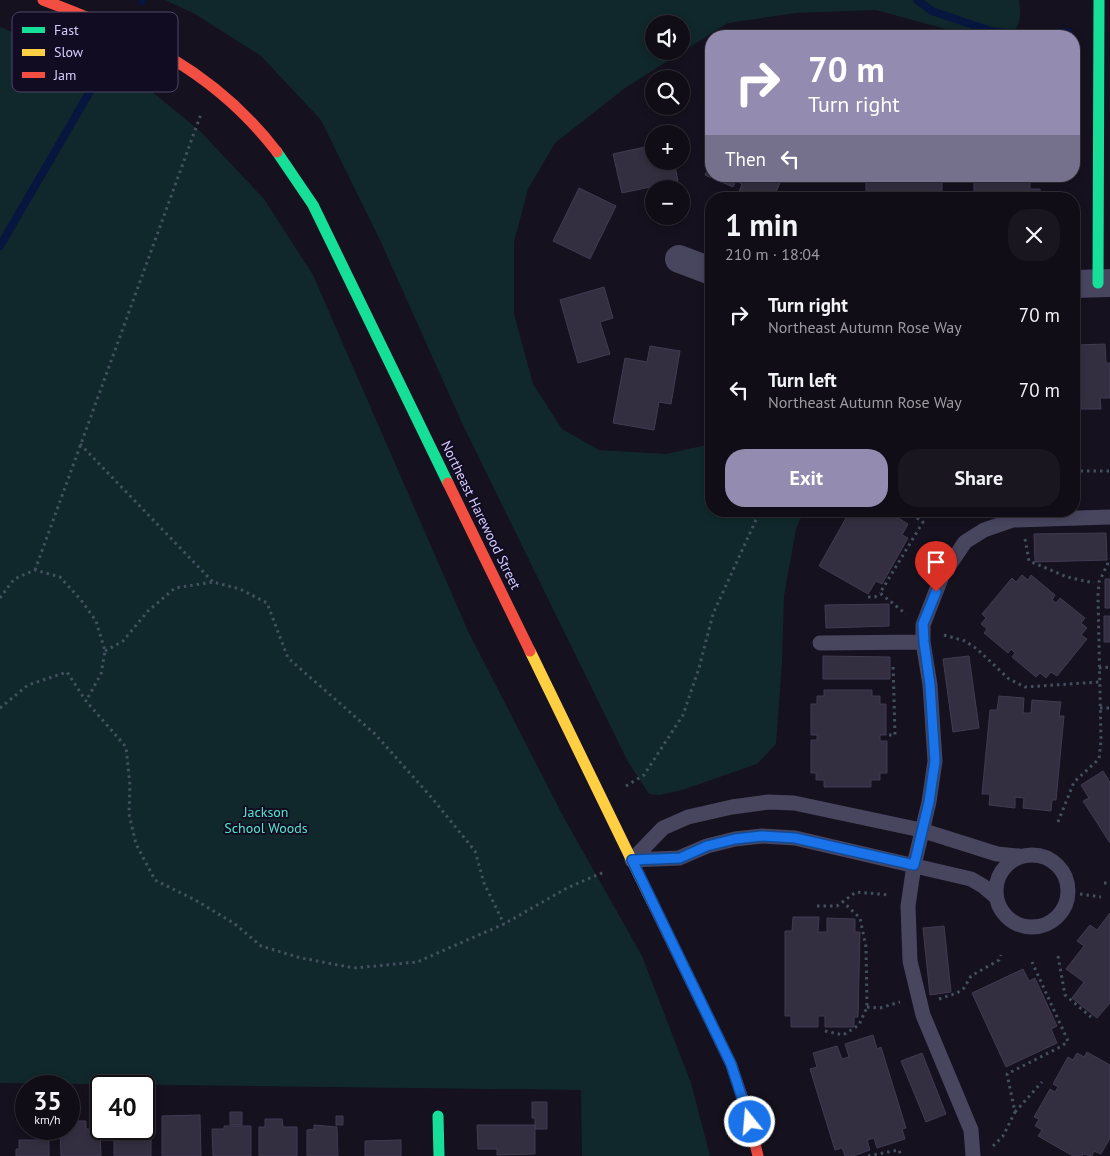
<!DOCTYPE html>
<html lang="en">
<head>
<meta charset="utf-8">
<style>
  :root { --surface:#100d16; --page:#19161f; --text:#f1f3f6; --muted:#9c9ca1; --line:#302d35; --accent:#938cb0 }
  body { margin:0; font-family:"PT Sans",sans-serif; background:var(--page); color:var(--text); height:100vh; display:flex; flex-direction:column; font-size:19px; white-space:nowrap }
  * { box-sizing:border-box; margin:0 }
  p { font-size:16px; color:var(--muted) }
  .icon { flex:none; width:28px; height:28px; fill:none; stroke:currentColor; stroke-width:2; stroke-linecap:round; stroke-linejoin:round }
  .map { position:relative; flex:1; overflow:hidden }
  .details { position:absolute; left:705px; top:192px; width:375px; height:325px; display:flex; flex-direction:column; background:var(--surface); border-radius:20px; box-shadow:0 2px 8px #0003,0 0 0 1px var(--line) }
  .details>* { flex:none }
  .top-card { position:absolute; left:705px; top:30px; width:375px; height:152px; border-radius:20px; box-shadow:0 2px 8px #0003,0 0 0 1px var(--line); background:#938cb0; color:#fff; overflow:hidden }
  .tools { position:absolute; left:645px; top:15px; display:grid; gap:10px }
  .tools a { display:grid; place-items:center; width:45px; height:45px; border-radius:50%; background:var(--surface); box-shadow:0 2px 8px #0003,0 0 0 1px var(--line); font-size:25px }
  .speed { position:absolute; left:15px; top:1075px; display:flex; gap:10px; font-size:25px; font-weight:700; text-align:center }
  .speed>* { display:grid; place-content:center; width:65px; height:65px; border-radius:50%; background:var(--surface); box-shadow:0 2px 8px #0003,0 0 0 1px var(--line); line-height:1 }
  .speed small { font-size:12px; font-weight:400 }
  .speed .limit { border:2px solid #111; border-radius:8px; background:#fff; color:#111 }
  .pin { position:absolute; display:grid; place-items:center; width:42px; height:42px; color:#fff; margin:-51px -21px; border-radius:50% 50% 50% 0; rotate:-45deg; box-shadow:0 0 5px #0007 }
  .pin .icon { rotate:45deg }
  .me { position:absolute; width:55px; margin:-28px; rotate:343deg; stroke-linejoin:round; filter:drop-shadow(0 0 4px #0008) }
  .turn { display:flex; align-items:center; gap:18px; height:105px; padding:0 20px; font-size:22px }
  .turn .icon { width:65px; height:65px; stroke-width:2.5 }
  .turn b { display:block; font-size:35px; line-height:42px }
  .then { display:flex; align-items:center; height:48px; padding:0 20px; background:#0003; gap:10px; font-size:19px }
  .round { display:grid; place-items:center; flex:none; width:52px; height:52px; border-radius:20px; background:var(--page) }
  .head { display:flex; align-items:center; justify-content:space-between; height:85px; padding:0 20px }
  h1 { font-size:30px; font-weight:700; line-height:38px }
  .primary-button { display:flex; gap:10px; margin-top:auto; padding:10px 20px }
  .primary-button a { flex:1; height:58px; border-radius:20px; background:var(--accent); color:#fff; font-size:20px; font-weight:700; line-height:58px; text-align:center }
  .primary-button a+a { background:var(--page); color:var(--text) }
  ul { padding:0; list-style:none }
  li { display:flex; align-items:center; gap:15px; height:75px; padding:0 20px }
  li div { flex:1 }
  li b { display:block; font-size:19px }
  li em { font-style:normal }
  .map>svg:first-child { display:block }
</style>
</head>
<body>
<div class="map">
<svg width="1110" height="1156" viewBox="0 0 1110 1156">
  <rect width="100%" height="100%" fill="#15111e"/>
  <!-- green -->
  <path fill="#10282b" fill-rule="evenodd" d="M165,0H1019C1021,14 1022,28 1007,36H971L876,10L796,13L728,23L625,88L555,143L528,189L514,242V314L533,384L562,429L599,450L666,454L711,444V511H804L796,529L784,596L782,662L776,744L757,764L682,790L660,795L649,794L627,760L462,423L380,240L321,120L261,56L195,14ZM654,24H681V51H654Z
    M0,27L145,86L201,132L264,199L313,275L468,631L563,816L642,956L691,1083L710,1156H582L581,1090L0,1083Z"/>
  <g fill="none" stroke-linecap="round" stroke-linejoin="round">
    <!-- stream -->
    <path stroke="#07163f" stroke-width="8" d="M917,0L932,11L991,31L1025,35L1069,32
      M142,1V0
      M0,246L106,64"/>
  </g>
  <!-- building -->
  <path fill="#332f40" stroke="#413b52" d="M654,145V161H674L678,181L622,193L613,154Z
    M711,161V176H783L773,199H736L742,184L736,181L733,187L705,175Z
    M866,176H942V199H866Z
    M974,176H1030V189H1040V199H974Z
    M579,188L616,206L590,259L553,241Z
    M604,287L613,318L600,322L610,354L578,363L560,300Z
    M1105,344L1106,363H1110V398H1100L1101,409H1081V398H1076V345Z
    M650,346L680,351L671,404L659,402L654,430L613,423L625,358L647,362Z
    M709,366H711V410H710Z
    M850,511H887L908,524L902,535L908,538L882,584L876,581L868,594L819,566Z
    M1106,533L1107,560L1035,562L1034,534Z
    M1022,575L1028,580L1031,575L1055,595L1052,600L1056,603L1060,598L1085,618L1081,623L1087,628L1081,635L1087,639L1057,676L1051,672L1046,678L1040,673L1036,677L1012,657L1015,653L1011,649L1008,653L984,633L987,629L981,624L986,618L982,614L1012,578L1016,582Z
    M1105,579H1110V608H1105Z
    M889,604V626L826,628L825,605Z
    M1104,616H1110V642H1104Z
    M823,656L890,657V679H823Z
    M969,656L979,728L953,732L943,659Z
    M824,690H872V696H880V704H886V735H880V741H887V773H880V780H871V787H824V780H816V773H811V740H817V735H811V704H817V696H824Z
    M999,696L1024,698L1023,713H1031L1032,700L1061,702L1059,716H1064L1056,800H1052L1051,811L1023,808L1024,798L1015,797V808L989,805L990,794H982L990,710H997Z
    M1103,771L1110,782V843L1083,801L1089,798L1081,785Z
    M1110,913V1003L1097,1018L1072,998L1084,982L1066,969L1084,946L1077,941L1090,925L1097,930Z
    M793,917H819L818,932H827V918L855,919V932H860L858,1017H854V1027H825V1016H818V1027H791V1016H785V931H792Z
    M944,926L951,992L930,995L923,928Z
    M1023,969L1029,981L1035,978L1057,1026L1051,1029L1057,1043L1006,1067L972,993Z
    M873,1035L877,1049L881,1047L906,1128L902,1129L905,1139L877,1148L874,1138L867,1140L870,1150L853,1156H845L842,1148L835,1150L810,1069L817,1067L813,1053L837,1046L842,1059L849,1057L845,1044Z
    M1087,1052L1110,1065V1138L1101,1154L1094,1151L1092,1156L1083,1154L1082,1156H1073L1038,1136L1042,1130L1035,1126L1039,1119L1034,1117L1050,1089L1055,1092L1058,1087L1053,1084L1068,1057L1073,1060L1077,1053L1084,1057Z
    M922,1053L946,1114L926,1122L901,1061Z
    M532,1102H547V1129H535V1118H532Z
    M230,1112H242V1125H230Z
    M200,1115L201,1156H162V1116Z
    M336,1116H343V1125H336Z
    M265,1119H282L283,1127H297V1156H259V1127H265Z
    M69,1121H86V1129H100L101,1156H61L60,1130H69Z
    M314,1125L337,1127L338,1156H307V1130L314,1129Z
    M477,1125H535V1154L497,1155V1149H478Z
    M224,1126H251V1156H213L212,1129H224Z
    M114,1131H151V1156H114Z
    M19,1140H49V1156H16V1149H19Z
    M401,1140V1156H365V1141Z"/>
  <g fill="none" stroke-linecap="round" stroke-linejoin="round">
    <!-- path -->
    <path stroke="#435060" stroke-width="3" stroke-dasharray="2.5 4" stroke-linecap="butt" d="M80,444L213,582
      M1074,471H1110
      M906,511L923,522L880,593L906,614
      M1025,539L1029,561L1067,577L1094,583
      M35,570L201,114
      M868,597H875L880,593
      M0,598L14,579L35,570L60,577L81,600L96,621L105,651L101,674L86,701
      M944,635L965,641L977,649L1009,679L1025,687L1099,682
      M105,651L123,641L148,611L175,588L213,582L240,589L267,603L288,658L375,734L432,798L475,851L484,883L504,924
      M1099,668L1110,667
      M0,708L28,685L67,672L86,701L126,747L130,785L129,814L136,844L155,880L197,901L235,924L261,946L301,958L354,968L417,962L504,924L567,888L604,872
      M1100,708H1110
      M889,735H895L893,663
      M626,786L644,775L683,715L699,668L713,614L760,511
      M1058,822L1074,782L1099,759L1101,741L1098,595L1099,582L1110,559
      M1104,883H1110
      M1080,894L1101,897
      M817,906H837L856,892L890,895
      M1058,956L1065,995L1091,1017
      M939,999L957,993L964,988L971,976L999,960L1001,955
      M867,1007L880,1008L900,1002
      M825,1031L843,1035L859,1025L867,1007L866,947L860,918L843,902
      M1015,1112L1042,1082
      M993,1146L1003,1136L1015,1112L1007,1074L1062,1046L1068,1041L1032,962
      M868,1156L899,1150L901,1156"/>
    <!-- lane -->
    <path stroke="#48455f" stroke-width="15" d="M820,643L923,642
      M996 891a36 36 0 1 1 72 0a36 36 0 1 1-72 0Z
      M632,860L663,828L688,817L732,807L768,802L794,803L921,830L997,854L1019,856
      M632,860L679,858L707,846L735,839L762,836L795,838L971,879L983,886L996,897
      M973,1156L971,1130L923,1015L910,961L908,906L914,865L929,802L935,761L930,685L923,642V625L942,576L965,542L984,530L1013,520L1110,517"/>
    <!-- street -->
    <path stroke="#48455f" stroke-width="28" d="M679,259L711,271
      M1074,284L1110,283"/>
    <!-- fast -->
    <path stroke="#16e098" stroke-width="11" d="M277,152L313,205L448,483
      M1098,283L1099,0
      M438,1116L439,1156"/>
    <!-- slow -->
    <path stroke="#ffcf43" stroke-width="11" d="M530,651L652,902"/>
    <!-- jam -->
    <path stroke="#f24e42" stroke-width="11" d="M43,0C137,35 215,71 277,152
      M448,483L530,651
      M652,902L731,1064L747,1111L758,1156"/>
  </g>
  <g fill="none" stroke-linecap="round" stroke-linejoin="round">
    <defs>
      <path id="route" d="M750,1122L731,1064L632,860L680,858L707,846L735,839L762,836L795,838L914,865L929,802L935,761L930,685L924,642L923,624L936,592"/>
    </defs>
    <!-- route casing -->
    <use href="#route" stroke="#114b97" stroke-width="12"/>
    <!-- route -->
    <use href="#route" stroke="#1a73e8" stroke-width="9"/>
  </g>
  <g text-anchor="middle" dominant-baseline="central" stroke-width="4" stroke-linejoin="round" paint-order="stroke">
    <!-- street labels -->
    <g font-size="14" fill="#d7ceff" stroke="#120c23">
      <text transform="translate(481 515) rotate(64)">Northeast Harewood Street</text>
    </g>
    <!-- park labels -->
    <g font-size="14" fill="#52e7cd" stroke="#120c23">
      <text x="266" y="812">Jackson<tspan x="266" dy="16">School Woods</tspan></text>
    </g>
  </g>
  <!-- legend -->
  <rect x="12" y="12" width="166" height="80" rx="8" fill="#120c23" stroke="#4d4665" stroke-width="1"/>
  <rect x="22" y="27" width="23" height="6" fill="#16e098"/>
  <rect x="22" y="49" width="23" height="7" fill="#ffcf43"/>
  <rect x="22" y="72" width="23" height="6" fill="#f24e42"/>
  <g font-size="14" fill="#d7ceff">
    <text x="54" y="35">Fast</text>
    <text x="54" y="57">Slow</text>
    <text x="54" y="80">Jam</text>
  </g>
</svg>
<div class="tools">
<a><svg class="icon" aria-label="sound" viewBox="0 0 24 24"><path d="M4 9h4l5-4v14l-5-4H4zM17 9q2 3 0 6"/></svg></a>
<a><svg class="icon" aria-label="search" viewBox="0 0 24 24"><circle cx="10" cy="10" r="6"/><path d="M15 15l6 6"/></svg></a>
<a>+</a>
<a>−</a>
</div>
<div class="speed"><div>35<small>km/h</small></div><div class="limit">40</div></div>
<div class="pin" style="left:936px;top:592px;background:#d93025"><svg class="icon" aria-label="arrive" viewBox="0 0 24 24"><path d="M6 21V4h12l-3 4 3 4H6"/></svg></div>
<svg class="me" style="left:750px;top:1122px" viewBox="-20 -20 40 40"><circle r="17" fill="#1a73e8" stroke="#fff" stroke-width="3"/><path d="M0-11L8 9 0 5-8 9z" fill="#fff"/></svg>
<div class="top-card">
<div class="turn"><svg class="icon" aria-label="right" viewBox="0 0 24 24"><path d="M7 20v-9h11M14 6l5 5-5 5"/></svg><div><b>70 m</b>Turn right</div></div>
<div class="then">Then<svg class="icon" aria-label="left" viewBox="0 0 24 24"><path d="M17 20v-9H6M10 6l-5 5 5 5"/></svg></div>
</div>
<section class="details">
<div class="head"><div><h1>1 min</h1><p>210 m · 18:04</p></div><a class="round"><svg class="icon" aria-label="close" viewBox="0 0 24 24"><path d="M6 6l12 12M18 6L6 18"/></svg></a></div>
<ul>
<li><svg class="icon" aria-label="right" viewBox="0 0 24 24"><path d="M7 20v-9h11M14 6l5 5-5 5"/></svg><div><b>Turn right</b><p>Northeast Autumn Rose Way</p></div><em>70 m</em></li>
<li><svg class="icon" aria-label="left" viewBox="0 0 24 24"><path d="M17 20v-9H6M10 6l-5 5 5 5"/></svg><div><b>Turn left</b><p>Northeast Autumn Rose Way</p></div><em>70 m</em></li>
</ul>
<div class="primary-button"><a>Exit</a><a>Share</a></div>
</section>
</div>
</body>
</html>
